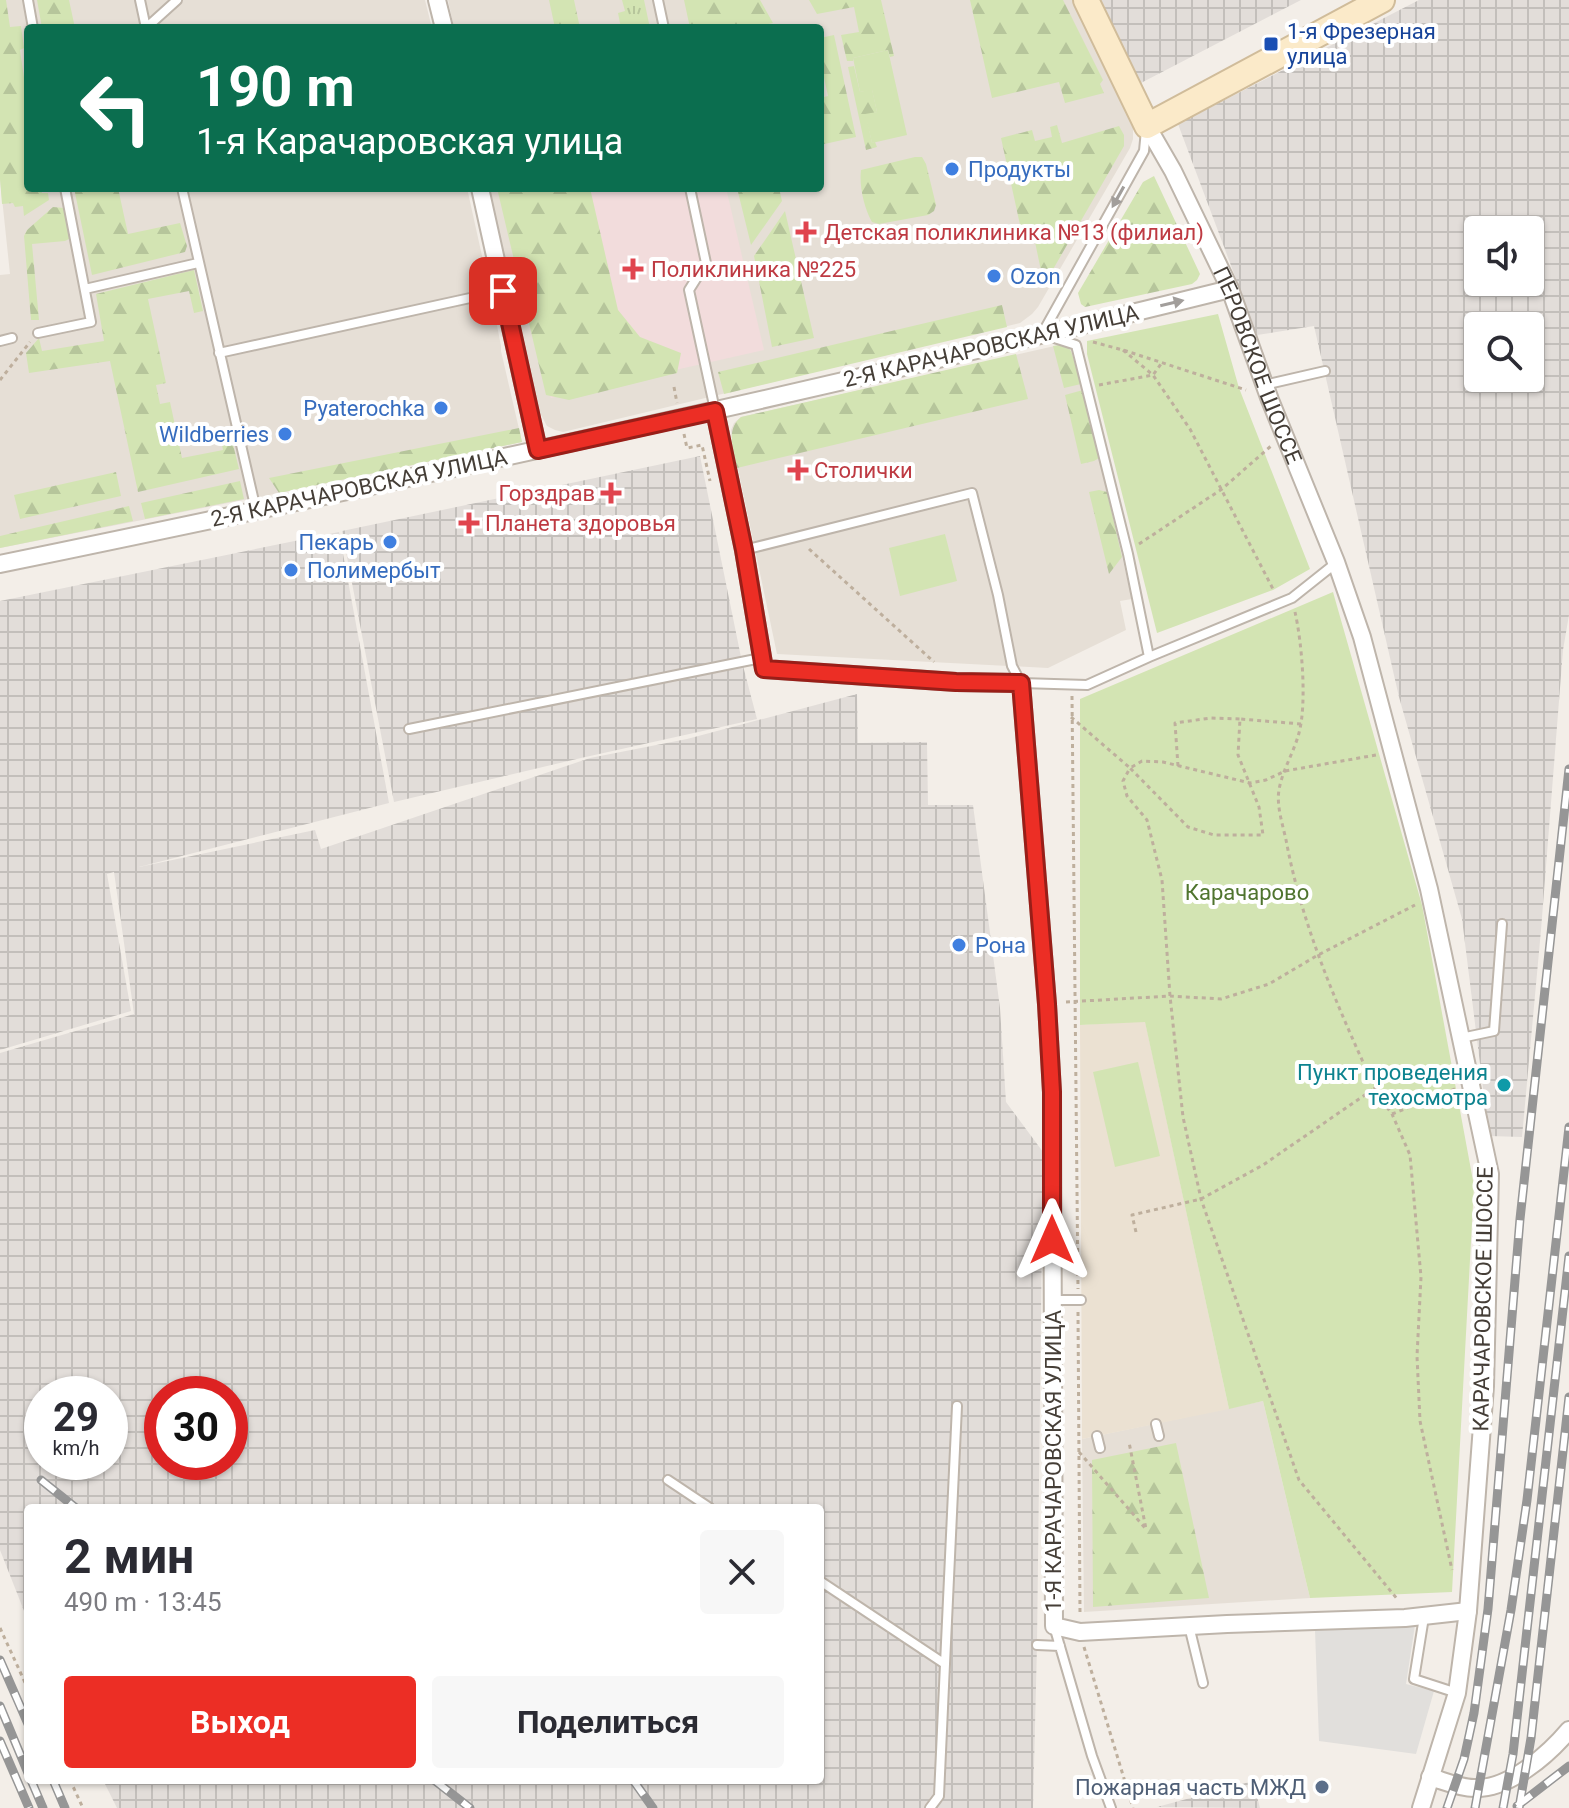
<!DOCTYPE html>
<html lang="ru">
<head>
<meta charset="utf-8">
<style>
  :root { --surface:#fff; --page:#f7f7f7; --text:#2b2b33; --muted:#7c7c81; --accent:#ec2e25 }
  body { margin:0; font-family:Roboto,sans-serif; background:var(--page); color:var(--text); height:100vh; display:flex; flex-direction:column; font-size:30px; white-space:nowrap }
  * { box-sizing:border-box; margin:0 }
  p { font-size:26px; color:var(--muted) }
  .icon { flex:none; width:44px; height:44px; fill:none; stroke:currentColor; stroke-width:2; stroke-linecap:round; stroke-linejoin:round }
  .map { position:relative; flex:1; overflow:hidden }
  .drawer { position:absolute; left:24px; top:1504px; width:800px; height:280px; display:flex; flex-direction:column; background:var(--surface); border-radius:8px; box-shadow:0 2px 6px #0004 }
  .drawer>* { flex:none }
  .banner { position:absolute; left:24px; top:24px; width:800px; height:168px; border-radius:8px; box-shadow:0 2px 6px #0004; background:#0b6e4f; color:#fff; overflow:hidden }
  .tools { position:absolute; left:1464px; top:216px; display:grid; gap:16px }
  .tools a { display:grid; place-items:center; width:80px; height:80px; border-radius:8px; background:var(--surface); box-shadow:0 2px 6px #0004; font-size:40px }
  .speed { position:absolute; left:24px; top:1376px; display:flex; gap:16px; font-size:40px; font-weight:700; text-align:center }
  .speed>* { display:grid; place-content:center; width:104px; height:104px; border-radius:50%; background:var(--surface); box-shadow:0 2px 6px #0004; line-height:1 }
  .speed small { font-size:20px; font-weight:400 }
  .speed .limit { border:12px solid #d22; background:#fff; color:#111 }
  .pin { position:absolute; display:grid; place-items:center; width:68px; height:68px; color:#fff; margin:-34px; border-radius:16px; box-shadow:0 4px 12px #0006 }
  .me { position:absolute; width:88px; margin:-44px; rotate:0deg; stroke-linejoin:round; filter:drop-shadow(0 0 6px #0008) }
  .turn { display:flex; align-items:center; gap:28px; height:168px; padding:0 40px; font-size:36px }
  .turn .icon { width:104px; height:104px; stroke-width:2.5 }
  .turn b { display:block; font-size:56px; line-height:68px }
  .round { display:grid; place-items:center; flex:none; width:84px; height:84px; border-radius:8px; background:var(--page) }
  .overview { display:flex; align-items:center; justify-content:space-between; height:136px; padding:0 40px }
  h1 { font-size:48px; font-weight:700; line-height:60px }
  .cta { display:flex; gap:16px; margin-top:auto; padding:16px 40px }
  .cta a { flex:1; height:92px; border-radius:8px; background:var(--accent); color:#fff; font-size:32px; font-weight:700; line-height:92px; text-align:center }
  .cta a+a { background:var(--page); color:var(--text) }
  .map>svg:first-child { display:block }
</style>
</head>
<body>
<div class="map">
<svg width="1569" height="1808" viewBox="0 0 1569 1808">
  <defs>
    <pattern id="industrial-grid" width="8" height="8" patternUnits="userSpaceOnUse" patternTransform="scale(2)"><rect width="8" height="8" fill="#e2ddd9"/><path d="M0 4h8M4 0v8" fill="none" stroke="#c3bfbb"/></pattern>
    <pattern id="grass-tufts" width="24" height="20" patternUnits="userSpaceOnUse" patternTransform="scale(2)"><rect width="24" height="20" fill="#d3e4b3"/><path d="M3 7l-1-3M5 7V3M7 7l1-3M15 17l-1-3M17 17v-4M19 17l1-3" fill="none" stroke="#b6c59b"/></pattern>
    <pattern id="forest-firs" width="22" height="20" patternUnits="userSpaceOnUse" patternTransform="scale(2)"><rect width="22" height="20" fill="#d3e4b3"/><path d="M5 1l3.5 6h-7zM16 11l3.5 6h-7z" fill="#b6c59b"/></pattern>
  </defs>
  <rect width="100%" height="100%" fill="#f3eee8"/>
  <!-- residential -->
  <path fill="#e6dfd6" d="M0,0H425L432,28H28V188H467L494,310L501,346V351L522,442L279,493L0,548V275L10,274L0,179Z
    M448,0H1074L1130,115L1133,123V139L1130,148L1038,307L1032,314L1020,323L563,432L555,430L547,426L539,411L489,188H820V28H454Z
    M1059,345L1071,351L1083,390L1132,599L1120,601L1126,630L1048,668L777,654L732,440L731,430L734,423L741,417Z
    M1263,1401L1310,1598L1084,1612L1082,1439Z"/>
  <!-- industrial -->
  <path fill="url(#industrial-grid)" fill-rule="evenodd" d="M1098,0H1301L1139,84Z
    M1419,0H1569V615L1563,650L1541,930L1522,1137L1489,1136L1462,919L1399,697L1314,326L1257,335L1178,124ZM1478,230H1530V282H1478ZM1478,326H1530V378H1478Z
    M700,456L742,662L757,719L581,758L394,802L342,531Z
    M339,532L389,803L139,867L315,830L321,849L590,758L687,739L857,694L858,743L927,742L928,805H973L1000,1008L1006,1102L1043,1152L1037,1645L1033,1808H117L103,1780H820V1508H28V1621L0,1550V1053L134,1014L114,872L107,874L131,1011L0,1050V601ZM42,1394H110V1462H42ZM162,1394H230V1462H162Z
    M1253,1781L1260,1808L1157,1807Z"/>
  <!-- education -->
  <path fill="#ebe1d2" d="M1145,1021L1229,1409L1082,1439L1080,1025Z"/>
  <!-- medical -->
  <path fill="#f2dcdc" d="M501,188H726L764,350L551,398Z"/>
  <!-- grass -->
  <path fill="url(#grass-tufts)" d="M622,0H644L650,28H621L618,13L625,11Z"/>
  <!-- forest -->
  <path fill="url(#forest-firs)" d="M0,0H6L10,27L21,26L24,48L20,50L28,105V188H41L42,193H48L49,200L24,216L23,206L15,207L13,203L2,204L0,179Z
    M37,0H69L75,28H42Z
    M549,0H574L580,28H555Z
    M684,0H760L773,23L752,28H690Z
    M809,0H881L894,56L890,57L888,50L853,58V61H847L841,35L859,32L854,7L817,14Z
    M970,0H1063L1103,80L1100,84L1104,93L1065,103L1059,82L992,98Z
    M834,35L856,137L820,145V98L828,96L820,59V38Z
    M854,66L860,92L872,89L877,112L866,115L872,143L875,142L877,147L866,150L848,67Z
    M1057,125L1062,143L1119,126L1124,135V146L1044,285L1035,242L1024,243L1001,138L1032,130L1035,141L1052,137L1050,127Z
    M915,157H922L926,164L936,205L934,211L928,215L879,224L872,222C864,208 859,186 861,170Z
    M1154,176L1200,274L1197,280L1192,284L1085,307L1081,304L1078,293L1143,182Z
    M74,188H118L128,234L180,223L187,246L185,252L92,275Z
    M497,188H590L618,310L640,337L681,353L677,373L569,400L546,395Z
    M737,188H779L782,201L751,245Z
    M53,207L64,208C70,215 72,231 69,239L65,241L32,244L39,320H31L24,236L27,230Z
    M785,211L814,338L772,347L754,256Z
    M194,270L203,311L194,313L189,291L148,299L166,383L156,385L160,404L170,402L182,458L223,450L219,431L229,428L239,469L138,492L110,361L29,373L26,353L39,338L42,351L104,341L96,294Z
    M1002,305L1007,327L724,394L718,372Z
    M1059,345H1066L1071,351L1081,384L1064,388L1053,346Z
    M1016,354L1028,399L737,468C734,450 725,430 741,417Z
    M1083,390L1099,458L1094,461L1081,464L1065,395Z
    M519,428L522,442L279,493L269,478Z
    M116,472L121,496L20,519L14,495Z
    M240,481L244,499L145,519L141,503Z
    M1099,490L1107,492L1122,557L1109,574L1089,492Z
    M129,506L133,521L0,548V536Z
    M1176,1443L1209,1598L1093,1607L1092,1460Z"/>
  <!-- park -->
  <path fill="#d3e4b3" d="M888,50L907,135L872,143L865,114L877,112L872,90L860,92L853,58Z
    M1218,314L1239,388L1310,569L1273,590L1157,633L1095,386L1087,354V341Z
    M945,534L957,581L900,596L889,548Z
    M1333,592L1422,905L1474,1186L1452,1592L1310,1598L1263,1401L1229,1409L1145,1022L1080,1025V699Z
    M1138,1062L1160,1156L1115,1167L1093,1072Z"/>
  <!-- parking -->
  <path fill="#e1dfdc" d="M1415,1625L1406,1684L1434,1691L1416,1754L1319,1741L1315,1630Z"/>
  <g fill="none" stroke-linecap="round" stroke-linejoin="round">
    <defs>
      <path id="lane" d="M28,0L33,28
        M140,0L146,28
        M658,0L664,28
        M146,28L177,0
        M1146,130L1144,151L1042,334L1076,345L1128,554L1149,657
        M182,188L256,510
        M690,188L706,263L689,290L715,410
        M85,289L198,263
        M38,333L91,322L65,188
        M0,341L12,338
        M219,353L502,291
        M1264,385L1325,371
        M744,550L972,493L998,595L1012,666L1021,683L1087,685L1149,657L1292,598L1336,563
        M409,729L761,658
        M1461,1038L1494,1031L1502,924
        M1053,1300H1081
        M1156,1424L1159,1436
        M1097,1436L1100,1448
        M668,1480L710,1508
        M820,1581L945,1664L939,1796L930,1808
        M1424,1617L1414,1679L1457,1693
        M1054,1626L1092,1756L1111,1808
        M1189,1626L1203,1683
        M1037,1645L1060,1646
        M945,1664L957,1406"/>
      <g id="street">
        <path d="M437,0L444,28"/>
        <path id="s1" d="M1147,126L1173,171L1230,289L1270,400L1336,562L1362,637L1429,889L1490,1174L1485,1386L1468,1611L1457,1693L1421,1808"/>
        <path d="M480,188L538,450"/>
        <path d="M715,411L744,550L764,669L956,682L1021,683L1047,1004L1052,1092L1054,1626L1080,1632L1227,1624L1405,1618L1468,1611"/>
        <path d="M0,564C412,479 822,390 1230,289"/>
        <path d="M1430,1777C1444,1781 1459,1788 1474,1788C1508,1790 1548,1755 1569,1730"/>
      </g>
      <path id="secondary" d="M1086,0L1147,126L1382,0"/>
    </defs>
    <!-- lane casing -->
    <use href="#lane" stroke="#beb5ab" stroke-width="12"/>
    <!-- street casing -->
    <use href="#street" stroke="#beb5ab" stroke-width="20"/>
    <!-- secondary casing -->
    <use href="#secondary" stroke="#d0bc9a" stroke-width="28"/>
    <!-- path -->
    <path stroke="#beaf9d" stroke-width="3" stroke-dasharray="4 4" stroke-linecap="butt" d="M1093,342L1123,350L1246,390
      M1123,350L1153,375L1190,429L1273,589
      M0,380L30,342
      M1099,385L1153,375L1161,364
      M674,387L677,403
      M684,434L687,448L702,445L710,481
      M1139,544L1222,489L1271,446
      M809,549L934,662
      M1295,612C1302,643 1307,703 1299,733C1294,752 1282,771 1279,790C1276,807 1284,828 1287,845C1304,933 1341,1014 1378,1095L1392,1114L1410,1155L1421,1277L1417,1356L1420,1421L1452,1570
      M1072,696L1078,1289
      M1071,717L1130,768L1142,761L1163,762L1250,783L1266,780L1285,771L1376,755
      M1301,724L1240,719L1238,755L1259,807L1263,835H1214L1188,827L1130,768L1123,781L1127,796L1147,820L1162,880L1170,996L1183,1117L1201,1199L1299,1480L1398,1600
      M1178,766L1175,723L1211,718L1240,719
      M1066,1002L1170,996L1221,999L1269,984L1318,955L1415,905
      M1392,1114L1455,1089
      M1136,1232L1132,1215L1201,1199L1263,1165L1375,1088
      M1078,1312L1080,1613
      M1079,1452L1146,1529L1129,1442
      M0,1628L28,1689
      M1084,1647L1133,1808
      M70,1780L83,1808"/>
    <!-- lane -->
    <use href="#lane" stroke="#fff" stroke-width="8"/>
    <!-- street -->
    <use href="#street" stroke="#fff" stroke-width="16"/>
    <!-- secondary -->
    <use href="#secondary" stroke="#fbeac9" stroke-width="24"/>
    <defs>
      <path id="rail" d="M41,1480L76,1508
        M0,1660L28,1724
        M0,1706L28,1773
        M0,1741L29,1808
        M31,1780L43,1808
        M53,1780L65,1808
        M434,1780L470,1808
        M633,1780L653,1808
        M1517,1806L1569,1766
        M1447,1808L1464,1759L1474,1713L1488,1609L1520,1219L1569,769
        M1475,1808L1511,1610L1527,1500L1569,1127
        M1503,1808L1513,1754L1569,1256
        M1519,1808L1531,1738L1569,1397"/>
    </defs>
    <!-- rail casing -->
    <use href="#rail" stroke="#969696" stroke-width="9"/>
    <!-- rail -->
    <use href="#rail" stroke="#fff" stroke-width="6" stroke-dasharray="18" stroke-linecap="butt"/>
  </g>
  <!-- one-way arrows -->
  <defs><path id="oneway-solid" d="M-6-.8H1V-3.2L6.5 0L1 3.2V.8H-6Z" transform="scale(2)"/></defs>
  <g fill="#a29e9b">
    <use href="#oneway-solid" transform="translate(1118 197) rotate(119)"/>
    <use href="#oneway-solid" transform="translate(1172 303) rotate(-13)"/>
  </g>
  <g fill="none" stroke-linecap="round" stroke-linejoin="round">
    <defs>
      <path id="route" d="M503,291L538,450L715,411L744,550L764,669L956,682L1021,683L1047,1004L1052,1092V1240"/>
    </defs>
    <!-- route casing -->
    <use href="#route" stroke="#991e18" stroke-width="20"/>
    <!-- route -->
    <use href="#route" stroke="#ec2e25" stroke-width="14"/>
  </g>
  <!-- markers -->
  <rect fill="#1a4fb4" stroke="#fff" stroke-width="3" x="1263" y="36" width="16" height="16" rx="4"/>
  <g fill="#3f7fe0" stroke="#fff" stroke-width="3">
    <circle cx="952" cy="169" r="8"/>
    <circle cx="994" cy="276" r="8"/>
    <circle cx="441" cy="408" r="8"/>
    <circle cx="285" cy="434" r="8"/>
    <circle cx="390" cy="542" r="8"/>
    <circle cx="291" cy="570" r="8"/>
    <circle cx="959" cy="945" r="8"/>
  </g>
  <g fill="#e0444e" stroke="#fff" stroke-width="3">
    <path d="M802 220h8v8h8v8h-8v8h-8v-8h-8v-8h8z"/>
    <path d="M629 257h8v8h8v8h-8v8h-8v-8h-8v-8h8z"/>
    <path d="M794 458h8v8h8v8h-8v8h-8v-8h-8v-8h8z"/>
    <path d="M607 481h8v8h8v8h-8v8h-8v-8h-8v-8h8z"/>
    <path d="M465 511h8v8h8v8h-8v8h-8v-8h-8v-8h8z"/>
  </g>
  <circle fill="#0f9aa8" stroke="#fff" stroke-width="3" cx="1504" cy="1085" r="8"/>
  <circle fill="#5c6f8a" stroke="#fff" stroke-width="3" cx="1322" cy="1787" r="8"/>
  <g text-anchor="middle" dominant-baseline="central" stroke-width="8" stroke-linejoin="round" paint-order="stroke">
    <!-- transit labels -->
    <g font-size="22" fill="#164399" stroke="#fff" text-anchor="start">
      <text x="1287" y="31">1-я Фрезерная<tspan x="1287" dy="25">улица</tspan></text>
    </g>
    <!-- shop labels -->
    <g font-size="22" fill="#366cbe" stroke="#fff" text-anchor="start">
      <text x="968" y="169">Продукты</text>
      <text x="1010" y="276">Ozon</text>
      <text x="425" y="408" text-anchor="end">Pyaterochka</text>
      <text x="269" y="434" text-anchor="end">Wildberries</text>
      <text x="374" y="542" text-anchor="end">Пекарь</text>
      <text x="307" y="570">Полимербыт</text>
      <text x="975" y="945">Рона</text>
    </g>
    <!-- health labels -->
    <g font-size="22" fill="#be3a42" stroke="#fff" text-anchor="start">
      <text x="824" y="232">Детская поликлиника №13 (филиал)</text>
      <text x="651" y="269">Поликлиника №225</text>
      <text x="814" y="470">Столички</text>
      <text x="595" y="493" text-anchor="end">Горздрав</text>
      <text x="485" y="523">Планета здоровья</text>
    </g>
    <!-- street labels -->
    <g font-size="22" fill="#453e37" stroke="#fff">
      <text transform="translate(991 346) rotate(-13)">2-Я КАРАЧАРОВСКАЯ УЛИЦА</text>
      <text stroke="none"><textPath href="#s1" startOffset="264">ПЕРОВСКОЕ ШОССЕ</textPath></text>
      <text transform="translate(359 488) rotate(-12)">2-Я КАРАЧАРОВСКАЯ УЛИЦА</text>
      <text transform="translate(1483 1299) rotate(-89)">КАРАЧАРОВСКОЕ ШОССЕ</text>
      <text transform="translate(1053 1461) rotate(-90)">1-Я КАРАЧАРОВСКАЯ УЛИЦА</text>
    </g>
    <!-- park labels -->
    <g font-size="22" fill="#4f742e" stroke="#fff">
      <text x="1247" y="892">Карачарово</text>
    </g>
    <!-- culture labels -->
    <g font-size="22" fill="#0d838f" stroke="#fff" text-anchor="end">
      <text x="1488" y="1072">Пункт проведения<tspan x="1488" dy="25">техосмотра</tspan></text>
    </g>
    <!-- service labels -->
    <g font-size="22" fill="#4e5e75" stroke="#fff" text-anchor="end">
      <text x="1306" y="1787">Пожарная часть МЖД</text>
    </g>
  </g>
</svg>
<div class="tools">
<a><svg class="icon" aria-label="sound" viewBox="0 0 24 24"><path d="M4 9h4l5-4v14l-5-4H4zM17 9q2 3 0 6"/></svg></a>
<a><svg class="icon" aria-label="search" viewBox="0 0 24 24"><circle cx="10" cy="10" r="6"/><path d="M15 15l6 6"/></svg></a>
</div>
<div class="speed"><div>29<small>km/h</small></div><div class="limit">30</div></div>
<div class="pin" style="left:503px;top:291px;background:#d93025"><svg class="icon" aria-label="arrive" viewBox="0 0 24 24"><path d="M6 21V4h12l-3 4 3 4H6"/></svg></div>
<svg class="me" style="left:1052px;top:1240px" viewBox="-20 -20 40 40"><path d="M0-17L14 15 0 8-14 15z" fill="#ec2e25" stroke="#fff" stroke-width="4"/></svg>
<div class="banner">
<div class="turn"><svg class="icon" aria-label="left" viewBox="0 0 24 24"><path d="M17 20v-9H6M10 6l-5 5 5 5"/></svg><div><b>190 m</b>1-я Карачаровская улица</div></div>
</div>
<section class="drawer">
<div class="overview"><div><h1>2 мин</h1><p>490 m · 13:45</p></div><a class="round"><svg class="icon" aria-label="close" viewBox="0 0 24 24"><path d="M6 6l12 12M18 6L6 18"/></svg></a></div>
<div class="cta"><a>Выход</a><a>Поделиться</a></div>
</section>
</div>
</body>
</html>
